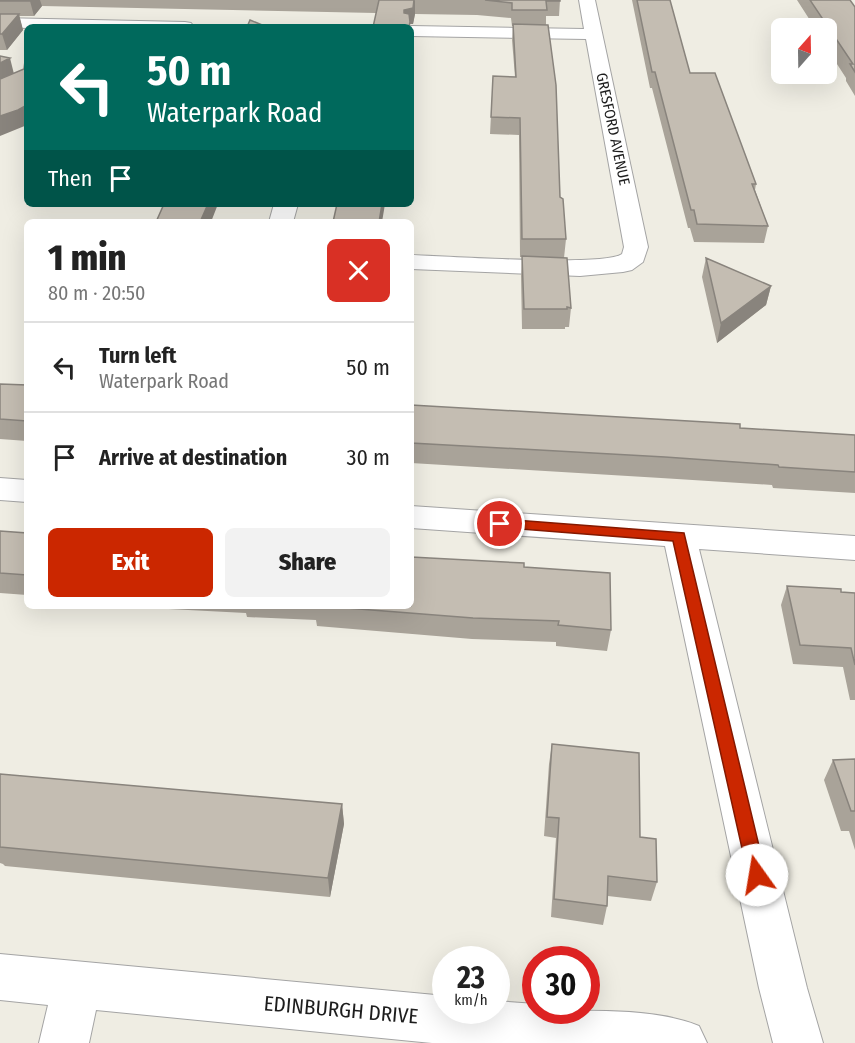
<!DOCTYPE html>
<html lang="en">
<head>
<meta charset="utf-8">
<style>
  :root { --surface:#fff; --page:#f2f2f2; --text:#222; --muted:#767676; --line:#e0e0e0; --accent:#cb2700 }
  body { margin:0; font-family:"Fira Sans Condensed",sans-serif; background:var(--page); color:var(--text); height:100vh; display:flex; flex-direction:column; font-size:22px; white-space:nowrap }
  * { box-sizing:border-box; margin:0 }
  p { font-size:20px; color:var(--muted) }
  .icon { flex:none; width:33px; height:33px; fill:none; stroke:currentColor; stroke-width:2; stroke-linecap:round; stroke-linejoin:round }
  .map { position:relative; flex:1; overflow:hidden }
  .drawer { position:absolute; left:24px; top:219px; width:390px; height:390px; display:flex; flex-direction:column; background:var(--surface); border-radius:9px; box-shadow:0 6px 24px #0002 }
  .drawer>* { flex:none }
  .banner { position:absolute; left:24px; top:24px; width:390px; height:183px; border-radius:9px; box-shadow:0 6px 24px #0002; background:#00695c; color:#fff; overflow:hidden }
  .needle { width:39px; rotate:20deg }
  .buttons { position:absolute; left:771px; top:18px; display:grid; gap:12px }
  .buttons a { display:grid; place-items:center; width:66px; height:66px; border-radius:9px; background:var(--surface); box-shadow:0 6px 24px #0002; font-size:30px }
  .speed { position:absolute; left:432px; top:946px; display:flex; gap:12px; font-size:30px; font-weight:700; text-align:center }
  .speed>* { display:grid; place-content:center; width:78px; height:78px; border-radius:50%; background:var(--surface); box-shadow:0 6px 24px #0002; line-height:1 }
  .speed small { font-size:15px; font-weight:400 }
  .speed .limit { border:9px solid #d22; background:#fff; color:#111 }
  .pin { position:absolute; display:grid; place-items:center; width:51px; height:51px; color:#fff; margin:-26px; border:3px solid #fff; border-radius:50%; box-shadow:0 2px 6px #0007 }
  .me { position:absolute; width:66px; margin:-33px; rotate:347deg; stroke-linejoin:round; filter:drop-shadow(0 0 4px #0008) }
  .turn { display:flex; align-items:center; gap:21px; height:126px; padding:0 24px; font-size:27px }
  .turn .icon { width:78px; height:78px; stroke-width:2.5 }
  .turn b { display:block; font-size:42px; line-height:51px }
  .then { display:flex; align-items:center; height:57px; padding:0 24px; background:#0003; gap:12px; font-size:22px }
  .round { display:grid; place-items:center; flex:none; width:63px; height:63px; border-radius:9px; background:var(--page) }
  .headline { display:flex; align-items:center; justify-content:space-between; height:102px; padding:0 24px }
  h1 { font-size:36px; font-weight:800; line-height:45px }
  .button { display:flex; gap:12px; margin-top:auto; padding:12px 24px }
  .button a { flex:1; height:69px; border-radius:9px; background:var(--accent); color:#fff; font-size:24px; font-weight:800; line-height:69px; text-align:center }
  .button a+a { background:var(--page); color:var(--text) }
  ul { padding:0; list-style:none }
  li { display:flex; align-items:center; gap:18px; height:90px; padding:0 24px; border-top:2px solid var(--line) }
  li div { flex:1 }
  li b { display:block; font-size:22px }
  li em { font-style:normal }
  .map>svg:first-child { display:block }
</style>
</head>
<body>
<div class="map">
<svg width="855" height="1043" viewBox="0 0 855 1043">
  <rect width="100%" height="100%" fill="#efede3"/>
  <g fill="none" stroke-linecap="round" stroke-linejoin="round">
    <defs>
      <path id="minor" d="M579,0H595L648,247L643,262L632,270L623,272L580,276L411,269V255C444,256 604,267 622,254L624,247L586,39L411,36V27H406L411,26L584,29Z
        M0,18L185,22L191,23L194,27L0,28Z
        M274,204H298L293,222H269Z
        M0,478L27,480V502L0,500Z
        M411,506L855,536V560L699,549L807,988L823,1043H773L759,988L665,546L411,528Z
        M0,954L446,996V1011H496V1001L536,1004V1011C583,1011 654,1007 699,1026L707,1043H432L96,1010L89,1043H39L48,1005L0,1000Z"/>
    </defs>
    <!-- minor casing -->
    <use href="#minor" stroke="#a4a4a4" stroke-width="2"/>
    <!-- minor -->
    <use href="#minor" fill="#fff" fill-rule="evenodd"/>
  </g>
  <!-- wall -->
  <path fill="#a9a399" d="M0,0H560L559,16H546V25L560,197L566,239L564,258L571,308L569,327H565V329H522L521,276L522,257H520L519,135L490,134L493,76L515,77L512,40L513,26H512L511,18L477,15L415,14L413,24L376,13L42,6L34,16H19L23,30L7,50H0Z
    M632,0H670L690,73L756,184L755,190L768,226L764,243L694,242L690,228H688L652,88H650Z
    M797,0H850L855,7V96L846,81V78L826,47V28H815Z
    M706,258L771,286L766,305L717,343L702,277Z
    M0,384L27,385V441L0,439Z
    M411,405L740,428L855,435V493L773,488L772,485L661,478L411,463Z
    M0,531L27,533V595L0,593Z
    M524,567L611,630L607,651L556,646V642L472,639L317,626L316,620L247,617L246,613L111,606H411Z
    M787,586L841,592L855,593V700H850L843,667L793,664L781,605Z
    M552,744L657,882L651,901L608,896L607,906L603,925L551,917L556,838L544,836L549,764Z
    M855,759V850L849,831H841L824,780L833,760Z
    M0,774L342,804L344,824L330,897L5,866L3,864L0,863Z"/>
  <!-- shaded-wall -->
  <path fill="#89847d" d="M31,0H40L42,6L34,16L30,1Z
    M415,0V14L413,24H410V27L404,26V10Z
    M19,14L23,30L7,50L2,34Z
    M10,58L14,74L0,82V63Z
    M27,105V125L0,136V116Z
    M208,204H218L211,222H200Z
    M382,204H385L382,222H379Z
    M771,286L766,305L717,343L721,323Z
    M342,804L344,824L330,897L328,878Z"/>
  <!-- building -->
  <path fill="#c4bdb2" stroke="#89847d" stroke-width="1.5" d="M0,0H31L30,1H0Z
    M379,0H414L413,8L404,10V13L409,14L410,22L409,27H373Z
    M485,0H560V1H546L547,10H512V3Z
    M637,0H670L690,73H715L756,184H752L768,226L697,224L694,210H691L655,72H652Z
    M810,0H850L855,7V72L850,64H853Z
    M0,14H19L2,34H0Z
    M250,20L267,27H247Z
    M513,24L548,25L556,85L560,197L563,199L566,239H522L520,118L491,117L493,76L516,77Z
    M0,56L10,58L0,63Z
    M25,61H27V105L18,110L0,116V79L24,69Z
    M164,204H208L200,222H156Z
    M337,204H382L379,222H333Z
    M522,256L567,258L571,308L567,307V309H524Z
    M706,258L771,286L721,323Z
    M0,384L27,385V421L0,419Z
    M411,405L740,424V428L855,435V472L779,467L778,465L665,457L411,443Z
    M0,531L27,533V575L0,573Z
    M411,557L524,563V567L610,573L611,630L558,625L559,621L473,618L321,606H411Z
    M787,586L841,589V592L855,593V665L851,648L800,645Z
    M552,744L639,753L640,837L656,839L657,882L608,876L607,906L554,899L559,818L547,817Z
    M855,759V811H851L833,760Z
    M0,774L342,804L328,878L0,847Z"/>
  <!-- route -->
  <path fill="#cb2700" stroke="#841900" stroke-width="1.5" d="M500,519L684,533L766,875L763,881L757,884L751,881L748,875L673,541L495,527L493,524L495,520Z"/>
  <g text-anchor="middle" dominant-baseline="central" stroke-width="4.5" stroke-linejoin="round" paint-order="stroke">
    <!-- far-street labels -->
    <g font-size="15" fill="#1d1d1d" stroke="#fff">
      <text transform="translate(613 129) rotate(78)">GRESFORD AVENUE</text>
    </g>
    <!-- near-street labels -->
    <g font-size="21" fill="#1d1d1d" stroke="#fff">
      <text transform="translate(341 1010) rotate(5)">EDINBURGH DRIVE</text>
    </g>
  </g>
</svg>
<div class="buttons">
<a><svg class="needle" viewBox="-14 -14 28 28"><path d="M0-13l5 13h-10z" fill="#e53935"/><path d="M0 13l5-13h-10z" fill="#767676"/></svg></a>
</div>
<div class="speed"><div>23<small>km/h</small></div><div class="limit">30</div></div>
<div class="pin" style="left:500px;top:524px;background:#d93025"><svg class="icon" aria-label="arrive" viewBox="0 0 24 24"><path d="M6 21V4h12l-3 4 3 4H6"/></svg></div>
<svg class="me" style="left:757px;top:875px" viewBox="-20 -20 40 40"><circle r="19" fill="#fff"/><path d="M0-13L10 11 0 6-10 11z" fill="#cb2700"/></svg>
<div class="banner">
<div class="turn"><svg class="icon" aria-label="left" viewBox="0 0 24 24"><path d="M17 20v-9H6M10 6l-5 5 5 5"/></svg><div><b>50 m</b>Waterpark Road</div></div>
<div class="then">Then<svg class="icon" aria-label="arrive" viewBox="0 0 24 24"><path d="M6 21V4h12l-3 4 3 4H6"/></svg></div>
</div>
<section class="drawer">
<div class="headline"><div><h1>1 min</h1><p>80 m · 20:50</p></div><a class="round" style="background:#d93025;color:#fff"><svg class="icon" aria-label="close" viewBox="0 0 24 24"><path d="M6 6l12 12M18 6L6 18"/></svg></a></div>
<ul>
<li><svg class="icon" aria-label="left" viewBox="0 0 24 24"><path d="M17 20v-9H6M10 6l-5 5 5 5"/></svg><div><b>Turn left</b><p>Waterpark Road</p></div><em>50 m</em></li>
<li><svg class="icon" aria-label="arrive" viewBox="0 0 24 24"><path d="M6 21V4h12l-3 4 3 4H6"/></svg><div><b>Arrive at destination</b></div><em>30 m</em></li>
</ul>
<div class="button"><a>Exit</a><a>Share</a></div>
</section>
</div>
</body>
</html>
